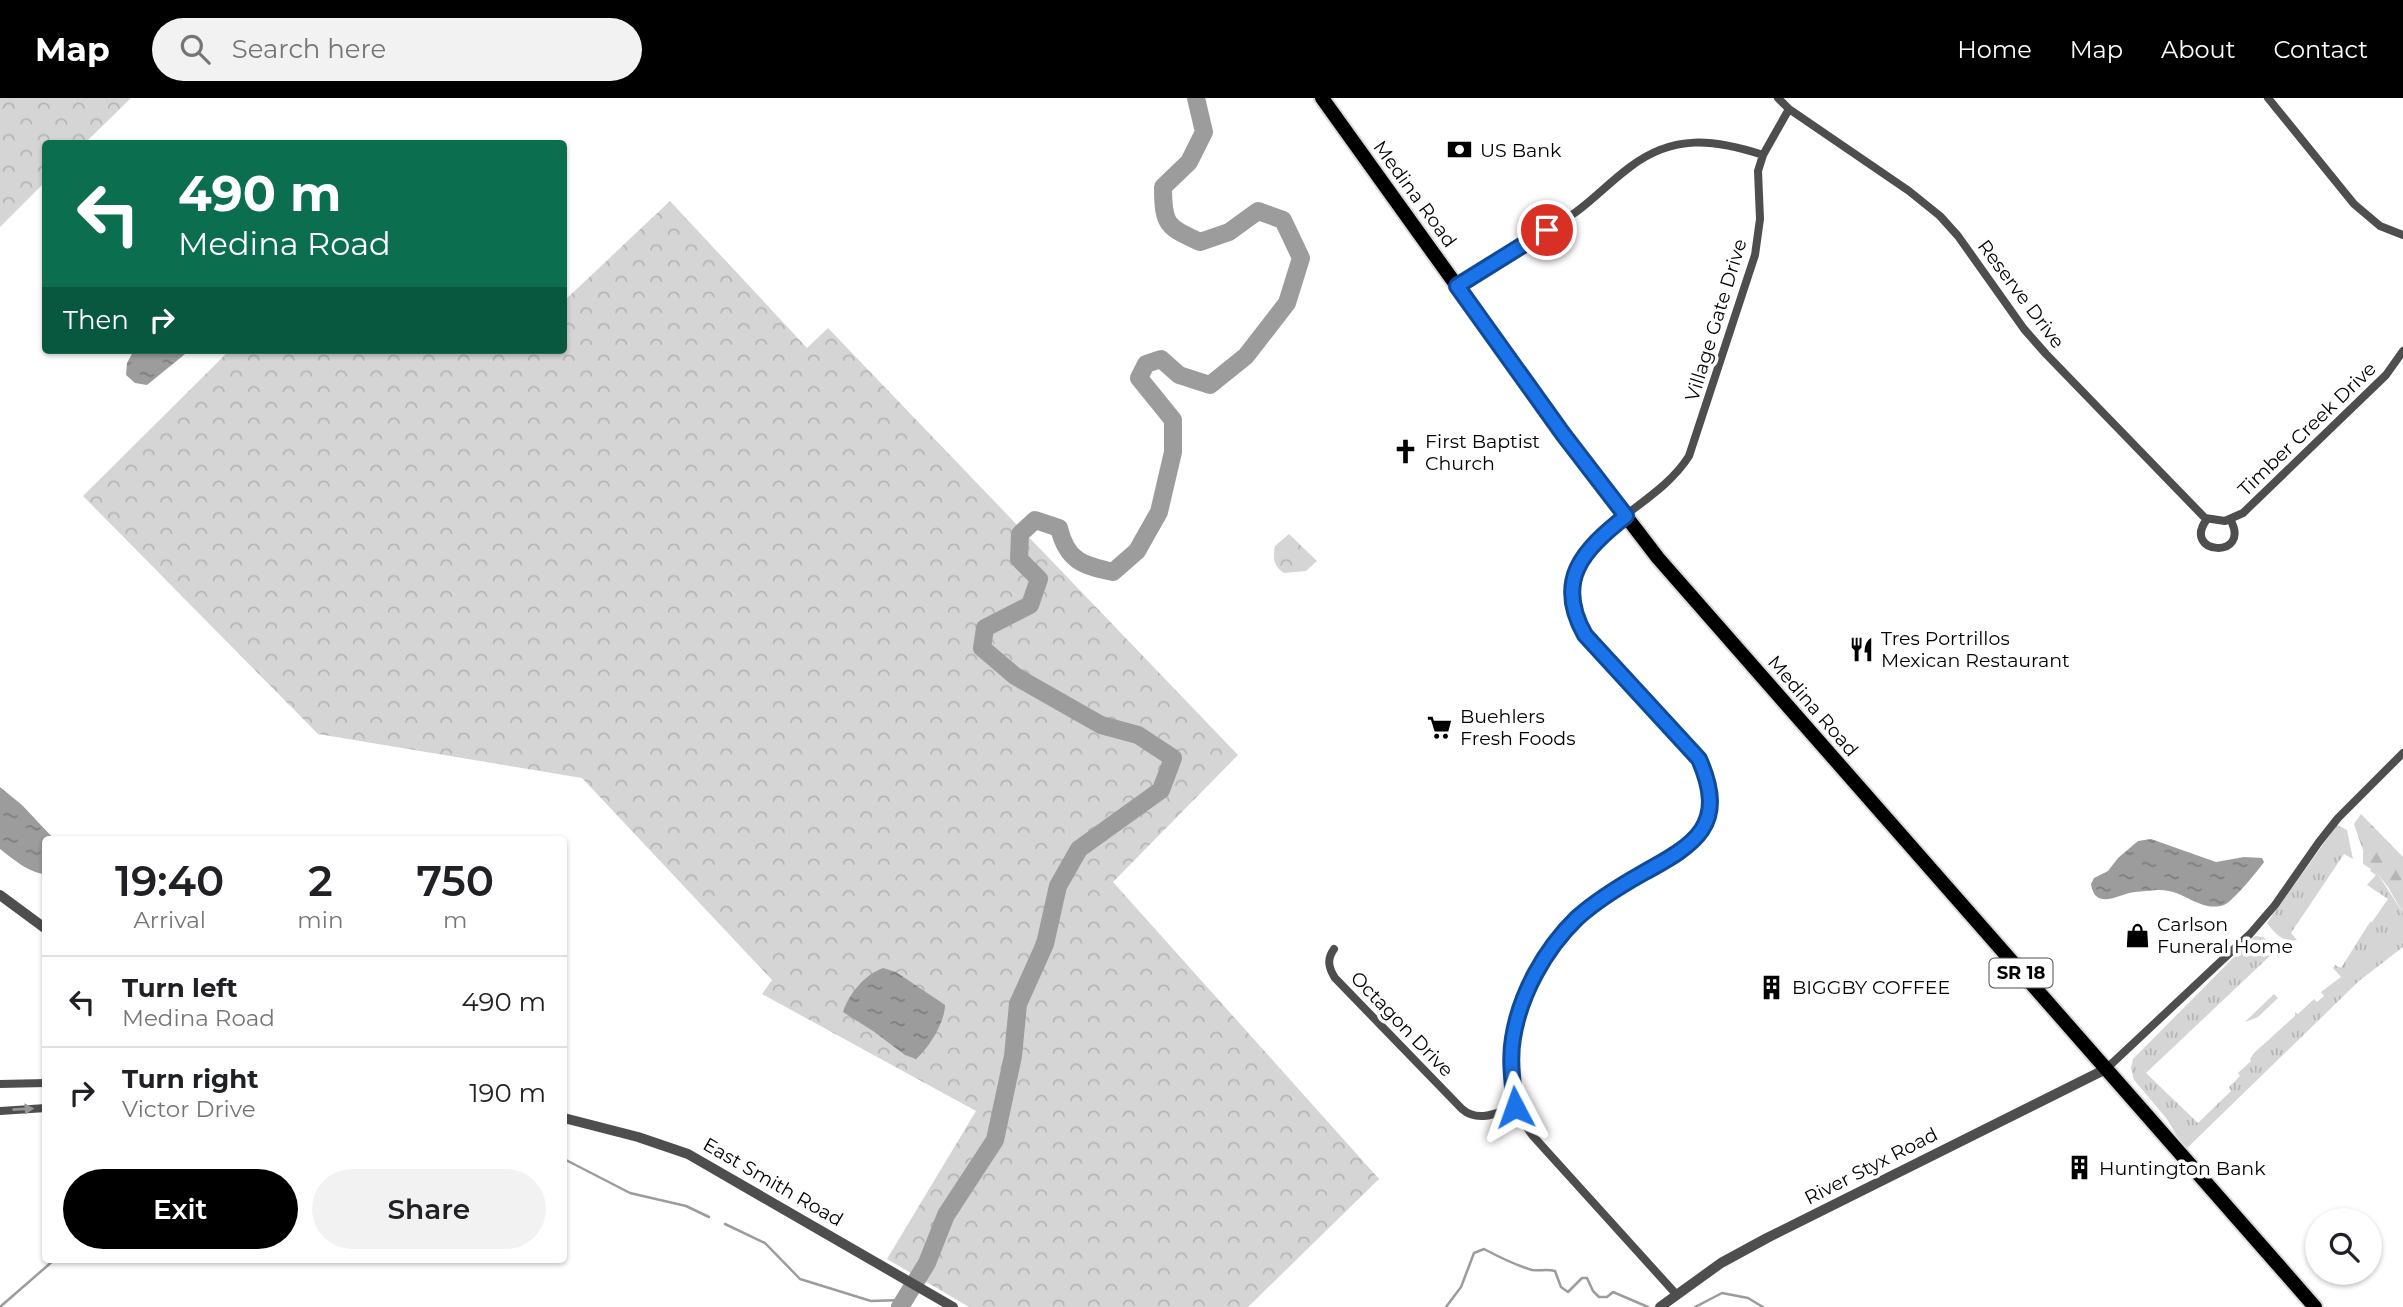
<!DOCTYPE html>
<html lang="en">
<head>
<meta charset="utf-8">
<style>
  :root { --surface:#fff; --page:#f2f2f2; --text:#202124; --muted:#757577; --line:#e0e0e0; --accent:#000 }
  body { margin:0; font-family:Montserrat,sans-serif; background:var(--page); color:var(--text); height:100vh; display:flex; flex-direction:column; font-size:26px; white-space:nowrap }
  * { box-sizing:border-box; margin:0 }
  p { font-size:23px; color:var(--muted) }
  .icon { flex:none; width:38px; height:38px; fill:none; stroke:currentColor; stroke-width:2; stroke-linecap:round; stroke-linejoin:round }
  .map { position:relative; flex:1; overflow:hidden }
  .side { position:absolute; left:42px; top:738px; width:525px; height:427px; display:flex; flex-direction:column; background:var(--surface); border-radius:7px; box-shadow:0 2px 5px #0004 }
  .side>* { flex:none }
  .hud { position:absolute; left:42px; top:42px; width:525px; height:214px; border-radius:7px; box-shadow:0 2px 5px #0004; background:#0b6e4f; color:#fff; overflow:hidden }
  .tools { position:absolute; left:2305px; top:1110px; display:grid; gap:14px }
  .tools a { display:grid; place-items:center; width:77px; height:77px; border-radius:50%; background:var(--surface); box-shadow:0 2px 5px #0004; font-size:35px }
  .pin { position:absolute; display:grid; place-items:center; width:60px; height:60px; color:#fff; margin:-30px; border:4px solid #fff; border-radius:50%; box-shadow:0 2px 7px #0007 }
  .me { position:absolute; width:77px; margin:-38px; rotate:356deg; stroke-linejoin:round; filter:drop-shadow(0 0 5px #0008) }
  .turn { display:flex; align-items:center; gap:24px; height:147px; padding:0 21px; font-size:32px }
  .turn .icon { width:91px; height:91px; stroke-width:2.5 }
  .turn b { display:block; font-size:49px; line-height:60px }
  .then { display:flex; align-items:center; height:66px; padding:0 21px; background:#0003; gap:14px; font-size:26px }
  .eta { display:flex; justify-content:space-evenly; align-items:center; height:119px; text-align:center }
  .eta b { font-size:42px; font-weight:600; line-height:49px }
  .button { display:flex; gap:14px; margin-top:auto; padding:14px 21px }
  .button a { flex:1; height:80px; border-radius:42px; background:var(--accent); color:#fff; font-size:28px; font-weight:600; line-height:80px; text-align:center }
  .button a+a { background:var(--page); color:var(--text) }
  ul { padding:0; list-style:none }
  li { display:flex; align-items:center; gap:21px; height:91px; padding:0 21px; border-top:2px solid var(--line) }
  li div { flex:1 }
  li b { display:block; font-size:26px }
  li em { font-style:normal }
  header { display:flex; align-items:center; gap:42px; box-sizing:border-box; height:98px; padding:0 35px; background:var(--accent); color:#fff }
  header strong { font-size:33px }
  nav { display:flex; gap:38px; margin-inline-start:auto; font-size:24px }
  .search { width:490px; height:63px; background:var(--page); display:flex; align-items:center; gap:18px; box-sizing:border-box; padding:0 24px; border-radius:38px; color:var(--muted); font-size:26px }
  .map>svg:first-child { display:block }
</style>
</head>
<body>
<header>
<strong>Map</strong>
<div class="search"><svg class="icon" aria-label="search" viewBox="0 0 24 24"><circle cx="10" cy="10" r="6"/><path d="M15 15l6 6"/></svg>Search here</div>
<nav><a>Home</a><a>Map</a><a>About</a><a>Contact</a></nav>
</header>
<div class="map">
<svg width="2403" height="1209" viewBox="0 0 2403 1209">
  <defs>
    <pattern id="grass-tufts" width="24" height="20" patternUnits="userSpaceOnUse" patternTransform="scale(1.75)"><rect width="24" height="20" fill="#d5d5d5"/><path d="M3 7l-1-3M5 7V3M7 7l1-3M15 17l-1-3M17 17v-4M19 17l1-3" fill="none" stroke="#b5b5b5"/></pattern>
    <pattern id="forest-firs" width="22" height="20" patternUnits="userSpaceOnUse" patternTransform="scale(1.75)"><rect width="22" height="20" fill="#d5d5d5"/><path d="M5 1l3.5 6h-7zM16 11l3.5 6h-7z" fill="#b5b5b5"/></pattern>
    <pattern id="park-crowns" width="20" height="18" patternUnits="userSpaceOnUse" patternTransform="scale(1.75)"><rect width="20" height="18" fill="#d5d5d5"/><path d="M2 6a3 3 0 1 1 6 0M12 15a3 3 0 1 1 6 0" fill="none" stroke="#b5b5b5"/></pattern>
    <pattern id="garden-furrows" width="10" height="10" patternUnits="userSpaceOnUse" patternTransform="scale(1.75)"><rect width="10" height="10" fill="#d5d5d5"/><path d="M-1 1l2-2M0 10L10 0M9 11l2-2" fill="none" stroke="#b5b5b5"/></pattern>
    <pattern id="water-ripples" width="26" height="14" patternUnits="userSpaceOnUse" patternTransform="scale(1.75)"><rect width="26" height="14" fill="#9c9c9c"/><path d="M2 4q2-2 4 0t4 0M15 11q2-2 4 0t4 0" fill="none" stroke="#7d7d7d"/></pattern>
  </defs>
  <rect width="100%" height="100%" fill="#fff"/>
  <!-- grass -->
  <path fill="url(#grass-tufts)" d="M2337,727L2347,732L2353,761L2344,756L2291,835L2297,842C2284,845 2274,835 2267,825Z
    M2363,753L2403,815V849L2359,883L2185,1052L2167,1021L2134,982L2131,970L2133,961L2255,838L2263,839L2278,851L2279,860L2273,855L2146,975L2198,1025L2231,993L2229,989L2240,978L2238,975L2251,963L2250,961L2254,955L2295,918V914L2298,916L2314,901L2317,904L2324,898L2321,894L2341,879L2333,870L2335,867L2341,870L2370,824H2372L2388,801L2367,787L2376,777L2370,773L2371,771L2363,766Z"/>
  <!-- forest -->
  <path fill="url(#forest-firs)" d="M2361,716L2403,759V815L2388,789L2366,761L2354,726Z"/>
  <!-- park -->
  <path fill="url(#park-crowns)" d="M0,0H131L85,45L46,46L45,84L0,129Z
    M670,103L807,250L828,230L1238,657L1113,784L1379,1081L1248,1209H969L887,1161L976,1013L762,896L772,882L582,680L318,636L83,398L230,252H564V203Z
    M1289,436L1317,463L1306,473L1284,475C1273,468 1273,460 1275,448Z"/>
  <!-- garden -->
  <path fill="url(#garden-furrows)" d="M2274,896L2278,900L2258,919L2245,924Z"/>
  <!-- water -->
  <path fill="url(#water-ripples)" d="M134,252H190L147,287L135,285L126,277L127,265Z
    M0,689L22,707L55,742H46L45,776C29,775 13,761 0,751Z
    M2151,741L2216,764L2244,759L2262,760L2264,764C2258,773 2232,804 2224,807C2200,815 2183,790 2157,792C2150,793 2142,793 2135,794C2121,795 2095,814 2091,786L2094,780L2108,773L2118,760L2138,743Z
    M883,870L896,874L945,907C945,924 929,950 916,961L905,957L873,933L843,914C849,896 864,877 883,870Z"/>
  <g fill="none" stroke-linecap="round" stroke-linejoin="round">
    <!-- stream -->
    <path stroke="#9c9c9c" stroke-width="2.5" d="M564,1061L630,1095L686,1108L709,1119
      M725,1126L765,1145L800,1181L871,1203L902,1202
      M0,1209L54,1162
      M1446,1209L1461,1189L1474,1155L1484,1151C1499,1159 1515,1167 1532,1172C1540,1173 1547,1171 1555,1173L1561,1189L1568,1194L1582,1180H1587L1593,1193L1599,1199H1607L1613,1194L1648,1209
      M1695,1209L1722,1195L1748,1200L1763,1209"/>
    <!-- river -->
    <path stroke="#9c9c9c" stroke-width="18" d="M900,1209L927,1165L946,1117L995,1042L1013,958L1018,906L1045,846L1058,788L1079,751L1161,692L1173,660L1138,637L1101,627L1015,578L982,550L985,530L1030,507L1039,481L1019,461L1020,436L1035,422L1059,430C1067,463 1082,467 1113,474L1137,453L1159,414L1173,354V322L1139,280L1146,266L1161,261L1179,277L1210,287L1246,258L1287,205L1301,160L1283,122L1258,113L1229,134L1200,144C1167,129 1163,127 1163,89L1189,64L1204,34L1196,0"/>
    <defs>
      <path id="trunk" d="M1322,0L1563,336L1658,460L2315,1209"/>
    </defs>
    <!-- trunk casing -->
    <use href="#trunk" stroke="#dbdbdb" stroke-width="18"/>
    <!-- minor -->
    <path stroke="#4e4e4e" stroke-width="8" d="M1778,0L1789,11L1909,93L1940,118L1958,138L2024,231L2046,256L2205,420L2225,423L2243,415L2386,277L2403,253
      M2268,0L2354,106L2380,128L2403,137
      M1457,188C1496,163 1538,140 1576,114C1595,100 1611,83 1630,69C1673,36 1714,41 1763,57
      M2207,421C2180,457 2253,462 2230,421
      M1334,851C1327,861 1328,869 1335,880L1462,1011C1478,1025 1497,1015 1515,1009
      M2106,971L2250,836L2275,807L2319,744L2338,720L2403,655
      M0,986L46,985
      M0,1013L46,1010
      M1676,1196L1533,1038C1527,1030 1520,1021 1516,1011C1511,1000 1513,982 1513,969C1512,961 1511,951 1512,943C1517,887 1560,830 1604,799C1632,778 1687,762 1703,730C1751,638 1546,564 1573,479C1590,426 1659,406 1689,358L1755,157L1760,121L1758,73L1763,57L1789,11"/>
    <!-- tertiary -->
    <path stroke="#4e4e4e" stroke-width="10" d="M0,797L46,831
      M564,1020L638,1039L688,1056L953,1209
      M1660,1209L1721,1165L1767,1140L2106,971"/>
    <!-- trunk -->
    <use href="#trunk" stroke="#000" stroke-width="14"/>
  </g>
  <!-- one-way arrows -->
  <defs><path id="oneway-solid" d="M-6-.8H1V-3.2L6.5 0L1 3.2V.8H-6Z" transform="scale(1.75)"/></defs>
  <use fill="#959595" href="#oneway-solid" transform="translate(23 1011) rotate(-3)"/>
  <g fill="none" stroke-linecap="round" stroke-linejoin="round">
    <defs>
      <path id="route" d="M1515,1009C1513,987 1509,962 1513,940C1520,896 1545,851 1577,820C1597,802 1620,788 1643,775C1696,746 1728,727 1699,661L1585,537C1554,482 1583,452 1626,418L1563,336L1457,188L1547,132"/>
    </defs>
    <!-- route casing -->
    <use href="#route" stroke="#114b97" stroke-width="18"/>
    <!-- route -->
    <use href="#route" stroke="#1a73e8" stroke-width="12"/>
  </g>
  <!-- icons -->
  <defs>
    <symbol id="bank-bare" viewBox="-9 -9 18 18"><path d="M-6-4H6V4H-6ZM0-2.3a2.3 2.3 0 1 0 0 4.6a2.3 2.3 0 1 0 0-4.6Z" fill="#000" stroke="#fff" stroke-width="2.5" paint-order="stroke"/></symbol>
    <symbol id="church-bare" viewBox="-9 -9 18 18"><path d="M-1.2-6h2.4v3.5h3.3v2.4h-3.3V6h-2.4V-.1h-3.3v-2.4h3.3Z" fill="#000" stroke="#fff" stroke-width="2.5" paint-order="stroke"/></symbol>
    <symbol id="restaurant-bare" viewBox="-9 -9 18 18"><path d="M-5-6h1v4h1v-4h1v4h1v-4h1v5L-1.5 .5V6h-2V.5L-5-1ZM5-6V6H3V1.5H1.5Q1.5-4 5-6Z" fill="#000" stroke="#fff" stroke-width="2.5" paint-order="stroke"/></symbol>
    <symbol id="supermarket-bare" viewBox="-9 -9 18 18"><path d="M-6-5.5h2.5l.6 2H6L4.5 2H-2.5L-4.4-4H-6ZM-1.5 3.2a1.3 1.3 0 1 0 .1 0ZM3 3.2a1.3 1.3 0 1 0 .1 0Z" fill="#000" stroke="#fff" stroke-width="2.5" paint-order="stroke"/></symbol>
    <symbol id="shop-bare" viewBox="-9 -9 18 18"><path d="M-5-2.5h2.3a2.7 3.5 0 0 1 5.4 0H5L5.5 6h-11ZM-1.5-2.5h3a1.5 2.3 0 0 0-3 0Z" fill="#000" stroke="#fff" stroke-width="2.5" paint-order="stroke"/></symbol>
    <symbol id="building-bare" viewBox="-9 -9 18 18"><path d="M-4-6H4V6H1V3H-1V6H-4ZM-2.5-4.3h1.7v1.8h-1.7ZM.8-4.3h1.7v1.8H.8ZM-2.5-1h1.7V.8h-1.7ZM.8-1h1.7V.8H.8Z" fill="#000" stroke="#fff" stroke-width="2.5" paint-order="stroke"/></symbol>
  </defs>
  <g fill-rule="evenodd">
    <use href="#bank-bare" x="1442" y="34" width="35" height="35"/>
    <use href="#church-bare" x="1388" y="336" width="35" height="35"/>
    <use href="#restaurant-bare" x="1844" y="534" width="35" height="35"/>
    <use href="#supermarket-bare" x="1422" y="612" width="35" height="35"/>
    <use href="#shop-bare" x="2120" y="820" width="35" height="35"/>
    <use href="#building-bare" x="1754" y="872" width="35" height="35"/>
    <use href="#building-bare" x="2062" y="1052" width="35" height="35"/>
  </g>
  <g text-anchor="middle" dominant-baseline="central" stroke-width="7" stroke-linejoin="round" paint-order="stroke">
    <!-- shield labels -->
    <rect fill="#fff" stroke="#4c4c4c" stroke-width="2" x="1989.5" y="860.5" width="63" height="29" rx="5"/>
    <g font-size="18" font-weight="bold" fill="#000">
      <text x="2021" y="875">SR 18</text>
    </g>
    <!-- poi labels -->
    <g font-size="19" fill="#000" stroke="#fff" text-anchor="start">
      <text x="1480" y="52">US Bank</text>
      <text x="1425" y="343">First Baptist<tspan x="1425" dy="22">Church</tspan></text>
      <text x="1881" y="540">Tres Portrillos<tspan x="1881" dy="22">Mexican Restaurant</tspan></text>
      <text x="1460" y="618">Buehlers<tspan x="1460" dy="22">Fresh Foods</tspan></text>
      <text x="2157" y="826">Carlson<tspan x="2157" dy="22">Funeral Home</tspan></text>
      <text x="1792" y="889">BIGGBY COFFEE</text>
      <text x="2099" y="1070">Huntington Bank</text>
    </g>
    <!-- street labels -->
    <g font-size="19" fill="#000" stroke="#fff">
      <text transform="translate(1415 96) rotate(54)">Medina Road</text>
      <text transform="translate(2021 196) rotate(53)">Reserve Drive</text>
      <text transform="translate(1716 222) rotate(-73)">Village Gate Drive</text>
      <text transform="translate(2307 331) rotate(-44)">Timber Creek Drive</text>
      <text transform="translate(1813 608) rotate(49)">Medina Road</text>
      <text transform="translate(1402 926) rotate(46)">Octagon Drive</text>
      <text transform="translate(1871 1068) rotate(-27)">River Styx Road</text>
      <text transform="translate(773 1084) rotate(30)">East Smith Road</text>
    </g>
  </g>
</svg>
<div class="tools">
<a><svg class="icon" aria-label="search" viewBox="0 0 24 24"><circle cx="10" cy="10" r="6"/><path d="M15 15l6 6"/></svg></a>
</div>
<div class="pin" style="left:1547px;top:132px;background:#d93025"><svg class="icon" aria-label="arrive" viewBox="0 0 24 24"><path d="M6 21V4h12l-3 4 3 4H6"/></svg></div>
<svg class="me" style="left:1515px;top:1009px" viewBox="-20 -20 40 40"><path d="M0-17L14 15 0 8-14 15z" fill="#1a73e8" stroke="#fff" stroke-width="4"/></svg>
<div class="hud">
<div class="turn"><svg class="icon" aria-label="left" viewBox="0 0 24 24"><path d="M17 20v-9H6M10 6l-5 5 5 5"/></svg><div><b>490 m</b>Medina Road</div></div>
<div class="then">Then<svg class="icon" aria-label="right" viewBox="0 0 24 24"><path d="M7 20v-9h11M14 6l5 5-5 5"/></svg></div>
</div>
<section class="side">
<div class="eta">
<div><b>19:40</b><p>Arrival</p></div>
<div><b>2</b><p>min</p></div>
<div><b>750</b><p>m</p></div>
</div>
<ul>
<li><svg class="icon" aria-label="left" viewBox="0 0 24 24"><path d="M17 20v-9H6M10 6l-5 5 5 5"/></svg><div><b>Turn left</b><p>Medina Road</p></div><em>490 m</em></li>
<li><svg class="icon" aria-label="right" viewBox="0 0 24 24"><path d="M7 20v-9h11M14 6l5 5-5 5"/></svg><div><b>Turn right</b><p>Victor Drive</p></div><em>190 m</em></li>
</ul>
<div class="button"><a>Exit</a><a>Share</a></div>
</section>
</div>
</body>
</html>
